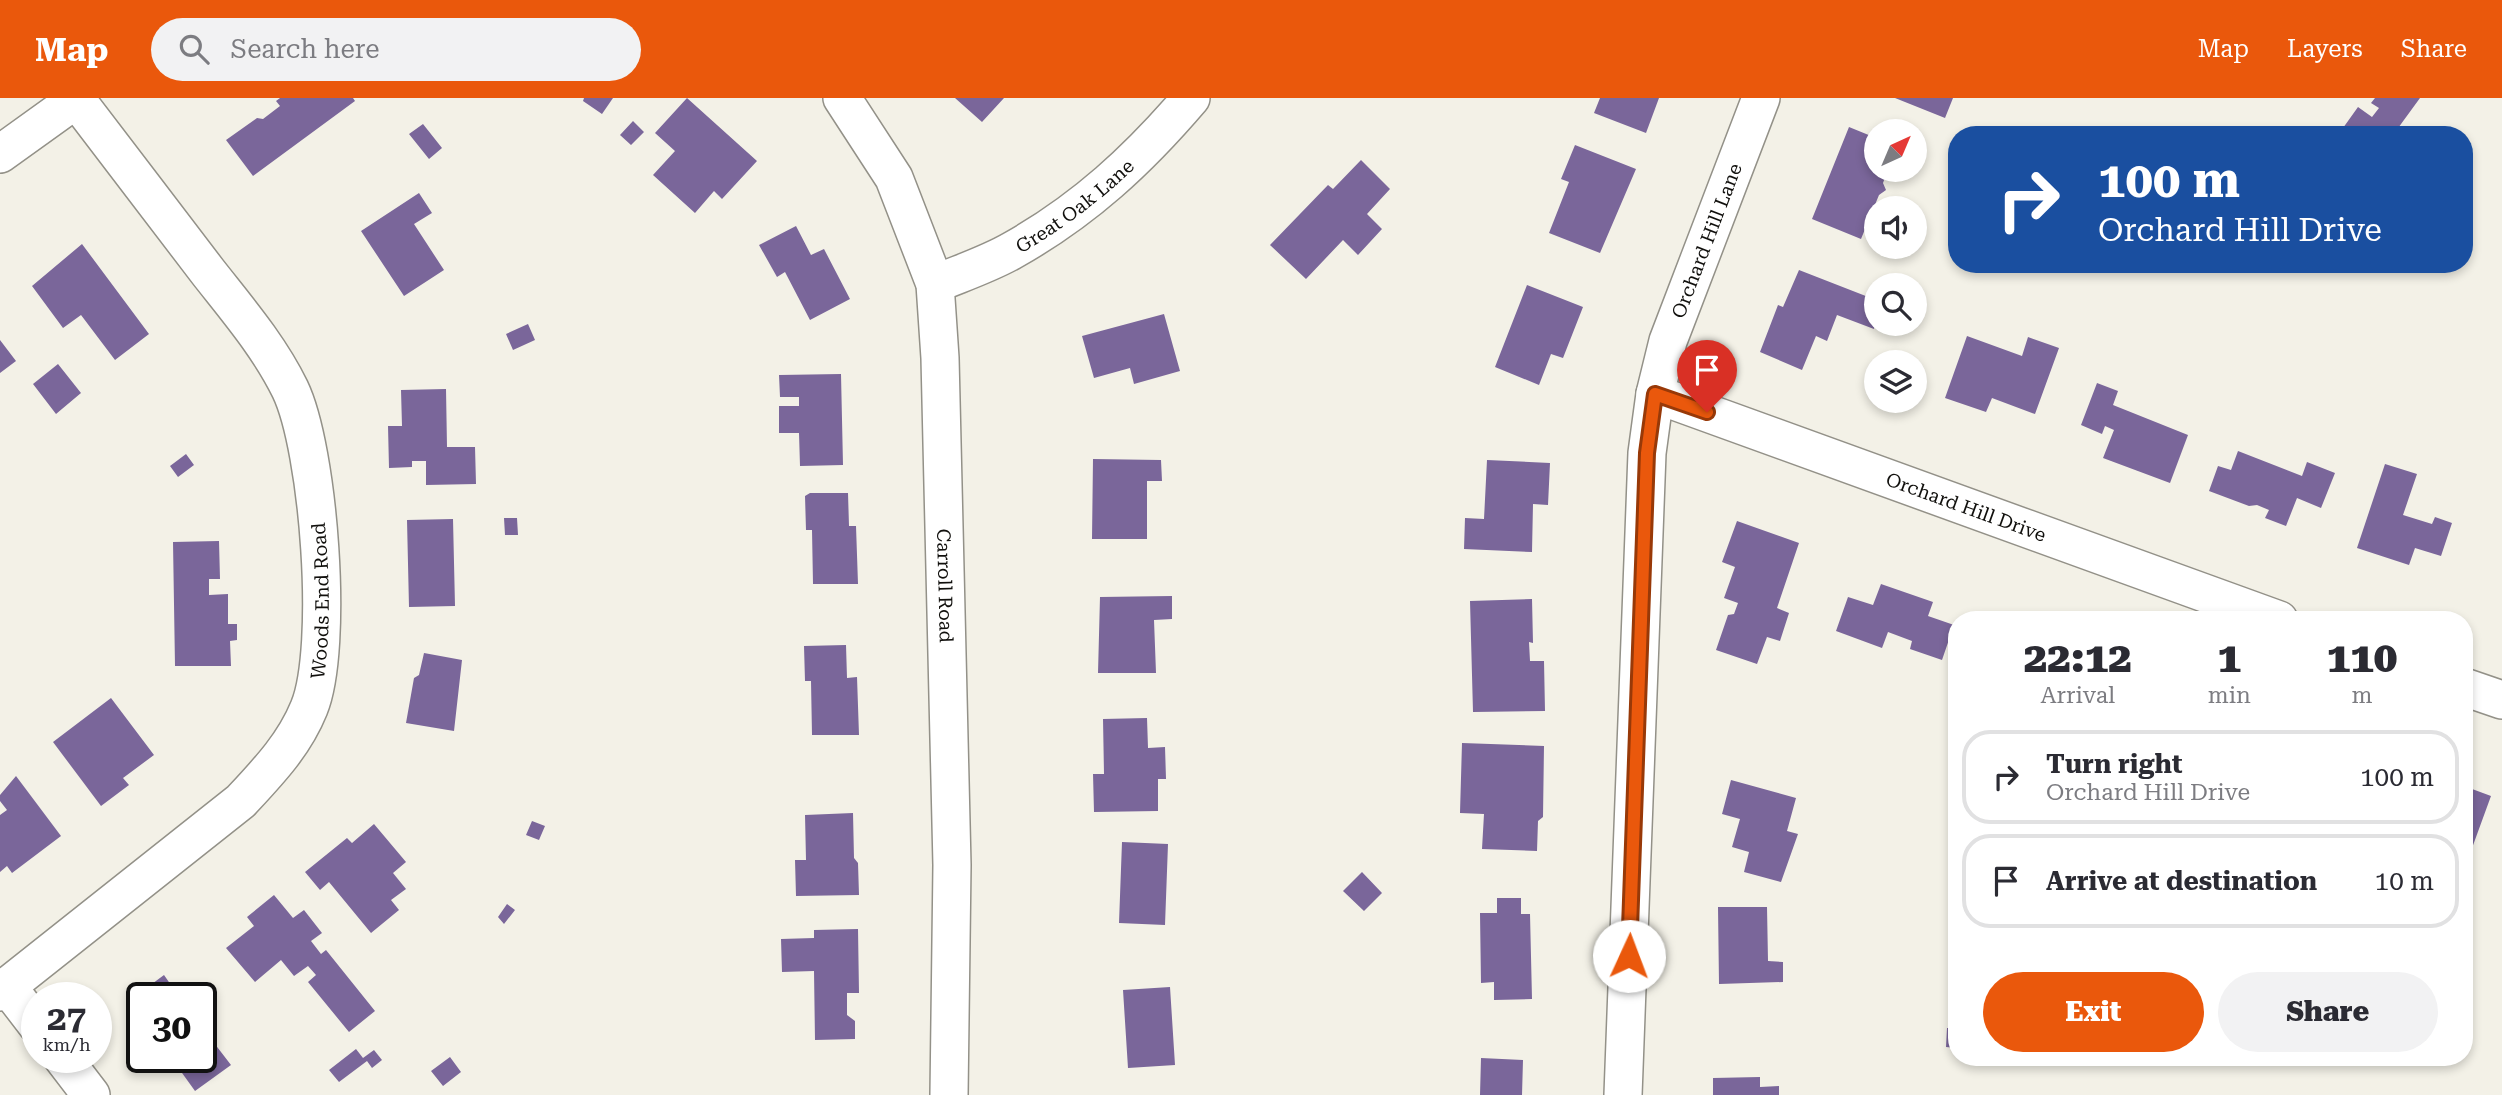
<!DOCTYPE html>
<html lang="en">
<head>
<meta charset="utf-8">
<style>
  :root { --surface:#fff; --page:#f2f2f3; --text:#2b2b33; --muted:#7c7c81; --line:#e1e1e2; --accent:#ea580c }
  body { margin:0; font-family:"Roboto Serif",serif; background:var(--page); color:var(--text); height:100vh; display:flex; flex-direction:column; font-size:26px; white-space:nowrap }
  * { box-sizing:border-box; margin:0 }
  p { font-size:23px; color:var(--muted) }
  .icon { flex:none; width:38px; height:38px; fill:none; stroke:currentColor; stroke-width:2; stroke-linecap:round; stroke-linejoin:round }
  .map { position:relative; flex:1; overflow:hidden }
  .side { position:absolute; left:1948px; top:513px; width:525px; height:455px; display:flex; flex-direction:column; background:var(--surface); border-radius:28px; box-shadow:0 4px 10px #0003 }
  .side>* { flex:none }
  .top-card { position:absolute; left:1948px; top:28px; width:525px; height:147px; border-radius:28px; box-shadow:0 4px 10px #0003; background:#1a4fa0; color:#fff; overflow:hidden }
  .needle { width:46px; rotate:44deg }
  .controls { position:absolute; left:1864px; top:21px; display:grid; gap:14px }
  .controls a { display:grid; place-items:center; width:63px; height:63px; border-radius:50%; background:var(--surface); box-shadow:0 4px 10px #0003; font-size:35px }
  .speed { position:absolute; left:21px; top:884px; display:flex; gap:14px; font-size:35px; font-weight:700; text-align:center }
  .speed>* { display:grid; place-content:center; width:91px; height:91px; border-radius:50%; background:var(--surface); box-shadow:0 4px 10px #0003; line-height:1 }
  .speed small { font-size:18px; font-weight:400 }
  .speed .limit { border:4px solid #111; border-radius:10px; background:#fff; color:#111 }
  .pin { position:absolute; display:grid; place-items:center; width:60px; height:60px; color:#fff; margin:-72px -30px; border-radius:50% 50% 50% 0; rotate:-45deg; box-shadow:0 0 7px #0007 }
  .pin .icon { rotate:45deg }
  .me { position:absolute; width:77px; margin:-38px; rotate:2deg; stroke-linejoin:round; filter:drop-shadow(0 0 5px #0008) }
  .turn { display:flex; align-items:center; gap:24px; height:147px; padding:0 35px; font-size:32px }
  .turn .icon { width:91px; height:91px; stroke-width:2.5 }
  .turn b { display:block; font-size:49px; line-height:60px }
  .eta { display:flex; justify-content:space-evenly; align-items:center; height:119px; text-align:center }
  .eta b { font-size:42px; font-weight:800; line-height:49px }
  .cta { display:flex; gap:14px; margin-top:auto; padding:14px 35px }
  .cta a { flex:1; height:80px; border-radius:42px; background:var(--accent); color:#fff; font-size:28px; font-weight:800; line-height:80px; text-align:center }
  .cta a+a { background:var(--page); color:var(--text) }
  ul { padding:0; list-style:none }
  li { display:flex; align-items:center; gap:21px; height:94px; margin:0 14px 10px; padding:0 21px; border:4px solid var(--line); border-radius:28px }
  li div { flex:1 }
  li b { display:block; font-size:26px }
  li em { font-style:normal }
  header { display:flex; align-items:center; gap:42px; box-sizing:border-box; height:98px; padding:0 35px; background:var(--accent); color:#fff }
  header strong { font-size:33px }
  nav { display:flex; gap:38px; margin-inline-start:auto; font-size:24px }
  .search { width:490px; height:63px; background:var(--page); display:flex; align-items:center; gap:18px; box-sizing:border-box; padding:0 24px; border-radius:38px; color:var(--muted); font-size:26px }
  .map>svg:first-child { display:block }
</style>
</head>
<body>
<header>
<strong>Map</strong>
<div class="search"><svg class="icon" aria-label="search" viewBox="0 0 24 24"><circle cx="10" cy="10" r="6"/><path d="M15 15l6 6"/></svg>Search here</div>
<nav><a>Map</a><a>Layers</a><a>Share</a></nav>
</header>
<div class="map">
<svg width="2502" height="997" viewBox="0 0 2502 997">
  <rect width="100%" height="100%" fill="#f3f1e7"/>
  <!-- building -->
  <path fill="#7a669a" d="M280,0H353L355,3L253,78L226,42L257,20L263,21L280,8L276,3Z
    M584,0H613L602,16L583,3Z
    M687,0L757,63L722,101L714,93L695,115L653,77L675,53L655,35Z
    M955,0H1004L982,24Z
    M1600,0H1659L1646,35L1594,15Z
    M1895,0H1953L1945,20Z
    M2375,0H2420L2393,37H2338L2358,9L2372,19L2379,10L2371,5Z
    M633,23L644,34L631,47L620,37Z
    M423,26L442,50L429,61L409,36Z
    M1849,29L1876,40V72H1906L1903,80L1887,74L1883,85L1886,92L1879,97L1861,141L1812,121Z
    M1575,47L1636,71L1600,155L1549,135L1569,84L1561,81Z
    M1361,62L1390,91L1367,116L1382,131L1358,157L1343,142L1306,181L1270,147L1328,87L1333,91Z
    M419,95L432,115L414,126L444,172L404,198L361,133Z
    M796,128L811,157L824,151L850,201L810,222L785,174L777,179L759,147Z
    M82,146L149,236L115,262L81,217L63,230L32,188Z
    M1799,172L1876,202L1874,231L1837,217L1827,243L1816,238L1802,272L1760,254L1778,207L1783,209Z
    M1527,187L1583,209L1563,260L1551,256L1539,287L1495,269Z
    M1164,216L1180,273L1134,286L1130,270L1094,280L1082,238Z
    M528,226L535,242L513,252L506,236Z
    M1967,238L2022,258L2028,239L2059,250L2035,316L1992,300L1986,314L1945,300Z
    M0,242L16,263L0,275Z
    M58,266L81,295L56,316L33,286Z
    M841,276L843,367L800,368L799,335H779V308H799V299H780L779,277Z
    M2097,285L2118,293L2113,307L2188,337L2170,385L2103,360L2114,332L2105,328L2102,336L2081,327Z
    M446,291L447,349H475L476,386L426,387V363H412V369L389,370L388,328H402L401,292Z
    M2238,353L2302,378L2307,364L2335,375L2321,410L2297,400L2286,428L2265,420L2269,412L2257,407L2249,408L2209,393L2218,368L2231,372Z
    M186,356L194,367L178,379L170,368Z
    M1093,361L1161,362L1162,383H1147V441H1092Z
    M1487,362L1550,365L1548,407L1533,406L1532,454L1464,451L1465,420L1484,421Z
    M2385,366L2417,376L2403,417L2432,426L2435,419L2452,425L2441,458L2415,450L2409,467L2357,450Z
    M810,395H848L849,428H856L858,486H813L812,432H806L805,398Z
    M504,420H517L518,437H505Z
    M453,421L455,508L409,509L407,422Z
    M1737,423L1799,445L1777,510L1789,515L1780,543L1767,539L1757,566L1716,552L1728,517L1734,516L1738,505L1724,500L1735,469L1722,464Z
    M219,443L220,481H209V497L228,496V526H237V542L230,543L231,568H175L173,444Z
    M1881,486L1933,504L1928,518L1954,527L1942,562L1910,551L1912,543L1888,534L1882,550L1836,533L1848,499L1873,507Z
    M1172,498V521L1154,522L1156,575H1098L1100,499Z
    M1532,501L1533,545L1529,544L1530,563H1544L1545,613L1473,614L1470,503Z
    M846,547L847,580L857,579L859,637H812L811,583H805L804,548Z
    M424,555L462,562L454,633L406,625L414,580L419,577Z
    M111,600L154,657L123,680L129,687L101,708L53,644Z
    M1147,620L1148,650L1165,649L1166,681H1158V713L1094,714L1093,676H1104L1103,621Z
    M1462,645L1544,648L1543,719L1538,723L1537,753L1482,751L1484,716L1460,715Z
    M16,678L61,738L12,775L7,768L0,774V717L7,712L0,703V697Z
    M1731,682L1796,700L1787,733L1798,736L1781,784L1744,774L1749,754L1732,749L1740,721L1722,716Z
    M2464,688L2491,698L2464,772Z
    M853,715L854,760L858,765L859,797L796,798L795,762H806L805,717Z
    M532,723L545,728L539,742L526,737Z
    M374,726L406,764L393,775L406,791L391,802L399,812L371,835L329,784L320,792L305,774L347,740L352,745Z
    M1122,744L1168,746L1165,827L1119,825Z
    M1362,774L1382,795L1364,813L1343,793Z
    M274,797L293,820L304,812L322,835L311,843L321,856L326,852L375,913L349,934L308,884L316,877L308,868L294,878L281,862L255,884L226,850L254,828L247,819Z
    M1497,800H1521V816H1530L1532,901L1494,902V884L1481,885L1480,815H1497Z
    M507,806L515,812L504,826L498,819Z
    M1718,809H1767L1768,863L1783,864V884L1719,886Z
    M858,831L859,895H847V917L855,923V941L815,942L814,873L782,874L781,841L814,840V832Z
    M164,877L180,900H142V920L129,903Z
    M1170,889L1175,967L1128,970L1123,892Z
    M201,928L231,967L195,993L172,961L201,959Z
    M1947,930H1956V950L1946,949Z
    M356,951L363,960L374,952L382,962L372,970L367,963L339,984L329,972Z
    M450,959L461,974L443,988L431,973Z
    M1481,960L1523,962L1522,997H1480Z
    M1760,979V989L1779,988V997H1713V980Z"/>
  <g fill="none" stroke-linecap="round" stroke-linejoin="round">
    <defs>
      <g id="minor">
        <path id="s1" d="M842,0L894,80L935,186L940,260L952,767L949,997"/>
        <path d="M0,56L78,0"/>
        <path id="s2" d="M935,186C961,175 989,166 1013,152C1084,112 1138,62 1191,0"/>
        <path id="s3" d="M1655,296L2279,522"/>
        <path d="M2464,589L2502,602"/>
        <path d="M7,888L37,927"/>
        <path id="s4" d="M0,894L241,703C268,674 294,647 309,610C334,549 319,351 290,291C269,248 237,211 208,174C164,116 120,59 76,1"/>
        <path d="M62,959L91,997"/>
        <path id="s5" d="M1623,997L1647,355L1655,296L1668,243L1761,0"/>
      </g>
    </defs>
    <!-- minor casing -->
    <use href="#minor" stroke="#939188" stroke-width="40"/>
    <!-- minor -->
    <use href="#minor" stroke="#fff" stroke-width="37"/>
  </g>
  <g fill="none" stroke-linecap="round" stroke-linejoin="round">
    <defs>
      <path id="route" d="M1629,858L1647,355L1655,296L1707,314"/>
    </defs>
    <!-- route casing -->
    <use href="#route" stroke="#983908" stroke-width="18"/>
    <!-- route -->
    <use href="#route" stroke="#ea580c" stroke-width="12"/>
  </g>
  <g text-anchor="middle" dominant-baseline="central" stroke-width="6" stroke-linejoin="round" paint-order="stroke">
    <!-- street labels -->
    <g font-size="19" fill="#11100d" stroke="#f3f1e7">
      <text stroke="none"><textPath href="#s2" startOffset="161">Great Oak Lane</textPath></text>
      <text stroke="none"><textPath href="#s5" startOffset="864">Orchard Hill Lane</textPath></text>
      <text stroke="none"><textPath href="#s3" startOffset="331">Orchard Hill Drive</textPath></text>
      <text stroke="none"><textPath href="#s1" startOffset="511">Carroll Road</textPath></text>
      <text stroke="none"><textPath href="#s4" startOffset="532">Woods End Road</textPath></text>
    </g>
  </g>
</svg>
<div class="controls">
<a><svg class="needle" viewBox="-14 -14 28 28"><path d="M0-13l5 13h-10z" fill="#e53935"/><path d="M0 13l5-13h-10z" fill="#7c7c81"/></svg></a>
<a><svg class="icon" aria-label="sound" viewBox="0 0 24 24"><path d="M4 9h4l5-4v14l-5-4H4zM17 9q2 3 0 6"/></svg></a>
<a><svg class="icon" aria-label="search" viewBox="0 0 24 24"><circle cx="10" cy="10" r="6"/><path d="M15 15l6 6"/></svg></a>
<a><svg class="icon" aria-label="layers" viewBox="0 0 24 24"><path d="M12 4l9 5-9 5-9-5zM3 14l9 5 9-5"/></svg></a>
</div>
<div class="speed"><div>27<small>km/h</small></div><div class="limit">30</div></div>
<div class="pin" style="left:1707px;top:314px;background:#d93025"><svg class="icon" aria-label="arrive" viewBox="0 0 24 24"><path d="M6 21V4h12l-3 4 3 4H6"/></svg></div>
<svg class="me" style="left:1629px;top:858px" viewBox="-20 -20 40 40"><circle r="19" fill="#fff"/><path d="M0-13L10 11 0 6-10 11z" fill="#ea580c"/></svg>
<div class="top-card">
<div class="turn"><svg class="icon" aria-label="right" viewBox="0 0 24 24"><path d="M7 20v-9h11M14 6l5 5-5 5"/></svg><div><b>100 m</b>Orchard Hill Drive</div></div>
</div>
<section class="side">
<div class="eta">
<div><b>22:12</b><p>Arrival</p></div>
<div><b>1</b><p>min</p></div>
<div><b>110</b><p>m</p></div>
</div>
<ul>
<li><svg class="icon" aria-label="right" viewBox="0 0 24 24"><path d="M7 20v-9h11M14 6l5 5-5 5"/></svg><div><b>Turn right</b><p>Orchard Hill Drive</p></div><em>100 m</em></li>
<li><svg class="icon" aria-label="arrive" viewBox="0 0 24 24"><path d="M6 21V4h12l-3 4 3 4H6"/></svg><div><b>Arrive at destination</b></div><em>10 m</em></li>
</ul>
<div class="cta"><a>Exit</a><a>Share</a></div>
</section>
</div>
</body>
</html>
